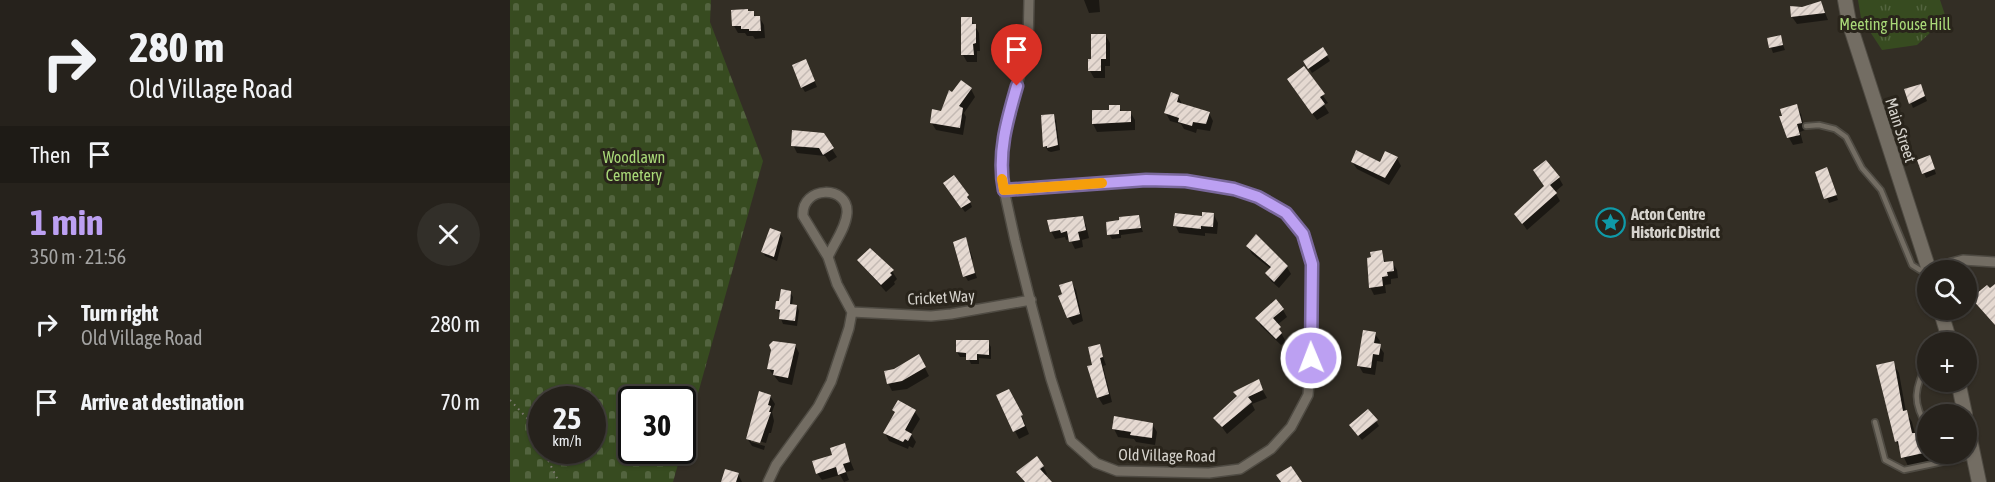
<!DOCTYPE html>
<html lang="en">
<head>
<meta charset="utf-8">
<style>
  :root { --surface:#26221c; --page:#322f29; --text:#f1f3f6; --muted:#a4a4a3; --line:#423f3b; --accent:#bca0f2 }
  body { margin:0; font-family:"Asap Condensed",sans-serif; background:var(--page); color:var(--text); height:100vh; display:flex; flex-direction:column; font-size:22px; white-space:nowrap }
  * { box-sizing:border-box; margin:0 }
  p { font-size:20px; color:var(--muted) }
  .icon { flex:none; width:33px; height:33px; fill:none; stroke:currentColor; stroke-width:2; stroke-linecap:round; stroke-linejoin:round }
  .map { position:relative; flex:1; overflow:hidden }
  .drawer { display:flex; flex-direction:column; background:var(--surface); width:510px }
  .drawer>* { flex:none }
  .banner { background:#26221c; color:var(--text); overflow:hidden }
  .tools { position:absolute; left:1407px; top:260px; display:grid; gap:12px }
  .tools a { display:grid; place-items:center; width:60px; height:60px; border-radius:50%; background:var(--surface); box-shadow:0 2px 4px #0004,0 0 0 2px var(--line); font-size:30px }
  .speed { position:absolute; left:18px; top:386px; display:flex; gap:12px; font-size:30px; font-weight:700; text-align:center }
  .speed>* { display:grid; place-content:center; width:78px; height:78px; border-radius:50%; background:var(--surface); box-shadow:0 2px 4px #0004,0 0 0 2px var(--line); line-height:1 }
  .speed small { font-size:15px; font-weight:400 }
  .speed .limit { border:3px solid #111; border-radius:9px; background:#fff; color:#111 }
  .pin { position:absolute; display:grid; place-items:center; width:51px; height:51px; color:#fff; margin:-62px -26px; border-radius:50% 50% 50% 0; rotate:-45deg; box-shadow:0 0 6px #0007 }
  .pin .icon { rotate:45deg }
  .me { position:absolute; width:66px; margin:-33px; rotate:359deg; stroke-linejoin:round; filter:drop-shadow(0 0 4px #0008) }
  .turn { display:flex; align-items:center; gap:21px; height:126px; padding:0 30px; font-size:27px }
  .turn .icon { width:78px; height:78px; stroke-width:2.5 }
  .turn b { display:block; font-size:42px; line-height:51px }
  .then { display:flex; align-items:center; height:57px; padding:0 30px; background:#0003; gap:12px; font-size:22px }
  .round { display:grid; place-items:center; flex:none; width:63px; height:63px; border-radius:32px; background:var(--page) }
  .overview { display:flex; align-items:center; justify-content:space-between; height:102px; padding:0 30px }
  h1 { font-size:36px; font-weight:700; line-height:45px; color:var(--accent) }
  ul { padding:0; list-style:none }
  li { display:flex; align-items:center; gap:18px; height:78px; padding:0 30px }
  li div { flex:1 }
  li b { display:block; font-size:22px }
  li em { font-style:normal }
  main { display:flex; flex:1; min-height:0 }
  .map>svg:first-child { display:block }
</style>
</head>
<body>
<main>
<section class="drawer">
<div class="banner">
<div class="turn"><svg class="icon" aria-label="right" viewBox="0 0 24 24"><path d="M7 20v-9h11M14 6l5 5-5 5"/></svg><div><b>280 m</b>Old Village Road</div></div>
<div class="then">Then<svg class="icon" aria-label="arrive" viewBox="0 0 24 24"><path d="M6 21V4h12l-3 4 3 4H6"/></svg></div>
</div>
<div class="overview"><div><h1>1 min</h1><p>350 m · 21:56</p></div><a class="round"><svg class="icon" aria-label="close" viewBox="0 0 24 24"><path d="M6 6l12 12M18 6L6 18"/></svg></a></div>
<ul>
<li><svg class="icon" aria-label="right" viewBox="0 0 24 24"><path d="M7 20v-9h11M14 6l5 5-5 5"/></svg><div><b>Turn right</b><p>Old Village Road</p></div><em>280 m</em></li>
<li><svg class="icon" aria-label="arrive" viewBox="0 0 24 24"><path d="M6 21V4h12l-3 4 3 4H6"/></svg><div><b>Arrive at destination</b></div><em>70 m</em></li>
</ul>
</section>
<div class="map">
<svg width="1485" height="482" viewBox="0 0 1485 482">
  <defs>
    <pattern id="cemetery-stones" width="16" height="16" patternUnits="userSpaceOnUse" patternTransform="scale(1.5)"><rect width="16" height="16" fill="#374b20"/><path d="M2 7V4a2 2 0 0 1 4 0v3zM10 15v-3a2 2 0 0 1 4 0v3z" fill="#53643f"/></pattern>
    <pattern id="park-tufts" width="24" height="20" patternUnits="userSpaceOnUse" patternTransform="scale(1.5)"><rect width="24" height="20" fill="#374b20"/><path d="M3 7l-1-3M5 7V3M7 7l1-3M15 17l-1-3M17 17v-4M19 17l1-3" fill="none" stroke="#53643f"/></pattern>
    <pattern id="building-hatch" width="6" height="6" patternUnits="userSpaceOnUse" patternTransform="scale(1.5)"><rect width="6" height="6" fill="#e5d9d1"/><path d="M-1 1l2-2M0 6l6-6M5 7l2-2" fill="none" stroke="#c4bab4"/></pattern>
  </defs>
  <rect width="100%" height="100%" fill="#332e25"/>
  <!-- cemetery -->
  <path fill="url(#cemetery-stones)" fill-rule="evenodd" d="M0,0H201L200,22L253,161L173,447L172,399H122V450H172L163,482H0ZM32,399H82V450H32Z"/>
  <!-- park -->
  <path fill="url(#park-tufts)" d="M1348,0H1430L1436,18L1407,45L1372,50L1351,18Z"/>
  <!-- shadow -->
  <path fill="#0007" d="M574,0H589L590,12L579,13Z
    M1311,3L1318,20L1287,24L1282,17L1292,8Z
    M239,13H243L246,17H249L254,25L255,38L245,39L243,36H237L235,33H228L224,26Z
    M461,19L469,33L470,51H467V62H457L453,55Z
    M596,36L600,43V66H595V78H584L580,71L582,61Z
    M1270,37L1275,50L1263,53L1258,39Z
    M813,49L820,61L802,73L795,61Z
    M298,66L307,87L295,92L292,87Z
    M794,68L818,103L814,105L819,113L807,120L783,87Z
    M1411,85L1417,101L1403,108L1396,90Z
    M461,89L465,97L454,113L456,117L453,135L426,130L421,122Z
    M668,96L672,104L699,113L703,121L700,131L687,129L686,133L674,129L671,124L660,121L656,113Z
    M1286,106L1291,114L1295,130L1290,132L1293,143L1283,145L1279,138Z
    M609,107L612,112H620L625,120V130L587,132L583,124V112H601Z
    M543,115L546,120L550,150L541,152L538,151L535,146Z
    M313,135L327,157L319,162L315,156L287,153L283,145Z
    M887,158L891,166L879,185L847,169L842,162L871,164Z
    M1422,162L1426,174L1416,178L1414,173Z
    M1306,172L1319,174L1328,200L1319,203Z
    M1049,178L1053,185L1045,192L1050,201L1017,230L1006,214L1035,186Z
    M437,188L458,196L462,207L455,212Z
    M704,215L708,223L707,234L695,233V236L669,233L665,225Z
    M572,217L576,225L579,238L572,240L573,247L565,249L560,239L556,240L555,237L545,239L541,231Z
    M628,217L633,232L611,235V238L602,239L599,234Z
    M270,233L273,238L267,261L255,256L253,252Z
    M456,239L463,259L461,260L467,278L458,281L455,276Z
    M738,246L777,267L781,274L769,288L761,281L757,274L761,269L742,254Z
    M360,250L382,271L387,279L384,282L385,284L376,292L354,267L349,260Z
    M871,252L876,263L882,262L887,270L888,278L881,279V284L875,285L876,293L864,295L860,287Z
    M561,282L566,290L573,321L563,325L558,317Z
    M280,292L283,297L282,305L287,306L289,311L287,326L273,324L271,319V314L266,309Z
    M773,310L777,317L767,325L776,342L771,345L751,326L747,319Z
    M865,334L870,341L869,346L874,353L873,362L867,361L865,375L853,373L849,366Z
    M478,342L481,347V359L469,358V364H461L458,357H450L447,352Z
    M285,345L289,353L282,385L269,382L258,368Z
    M589,346L596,365L593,366L602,402L593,405L588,397L584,366Z
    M409,356L419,376L397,389L382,391L378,383Z
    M1383,363L1389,373L1396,412L1402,422L1405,434H1413L1418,442L1415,443L1419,460L1422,459L1421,453L1423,462L1399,468L1386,441Z
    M752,389L757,398L742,404L745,410L717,434L705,418L728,397Z
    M260,396L265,404L262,412L264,421L261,433H259L256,443L241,439V442L255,446L254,450L242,446L237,438Z
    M388,402L405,412L410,419L401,434L406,442L403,448L399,446L398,449L379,441L375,433L386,414L384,410Z
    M508,407L519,434L509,439L505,431Z
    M866,421L869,426L852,440L844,430Z
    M642,424L647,432L645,445L626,442L624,439L608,437L604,429Z
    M334,445L344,470L336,472L339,480L334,482L330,475L312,480L307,473Z
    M533,466L537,474L535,476L540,482H514L508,472Z
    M228,474L232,482H213Z"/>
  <!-- building -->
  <path fill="url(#building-hatch)" d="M1311,1L1315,13L1281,17L1280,6L1292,7Z
    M238,9V11H244V16H250L251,31H239V29H231V26H222L221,10Z
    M451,17H462V24H466V43L463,44L464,55H451Z
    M581,34H596V59H591V71H578V59H581Z
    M1271,35L1273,45L1259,48L1257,38Z
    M813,47L818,55L798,69L793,61Z
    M296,59L305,81L291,88L282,65Z
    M794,66L815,94L810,97L815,104L802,114L777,79Z
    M451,80L462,88L449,106L453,108L450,128L420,123L422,109L431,111L439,90L442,92Z
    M1411,84L1415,96L1399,104L1394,89Z
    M661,92L669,95L667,102L700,112L696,124L683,122L682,126L668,122L669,118L654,113Z
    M1287,104L1292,123L1287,124L1290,135L1277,138L1269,116H1272L1270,109Z
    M599,105H610V111H621V122L582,124V110H599Z
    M544,114L548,145L537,148V146L533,147L531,115Z
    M282,130L314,133L324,148L313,155L309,148L281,146Z
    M846,150L870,162L875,151L888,157L875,178L841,162Z
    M1420,155L1425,169L1412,174L1407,160Z
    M1036,160L1050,177L1040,185L1047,193L1012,224L1004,214L1034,186L1023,170Z
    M1317,167L1327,195L1314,199L1305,172Z
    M444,175L459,195L457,197L461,202L451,208L433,183Z
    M692,212L704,213L703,227L691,226V229L663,226L665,213L692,216Z
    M629,215L631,228L609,230V234L597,235L596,222L609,220V217Z
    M573,216L576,230L568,232L570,240L559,242L557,231L551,233L550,230L540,232L537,220Z
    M260,228L271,232L264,257L251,252Z
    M746,234L778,266L764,282L755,273L761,267L736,246Z
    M456,237L465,273L453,277L443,242Z
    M360,248L384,270L380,273L382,275L371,285L347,260Z
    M872,250L874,262L883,261L884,271L877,272L878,276L872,277L873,286L859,288L857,258L861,257L860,252Z
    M562,281L570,314L557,318L548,296L552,294L549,285Z
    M1485,284V325L1461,298L1477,285L1480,288Z
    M271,289L281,291L280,304L287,305L285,321L269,319L270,310L265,309L266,301H269Z
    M766,299L774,309L763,318L771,327L769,329L772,333L766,339L745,318Z
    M853,330L866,332L864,343L871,344L869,355L863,354L861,368L847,366Z
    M446,340H479V355L467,354V360H456V353L446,352Z
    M263,341L286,344L278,378L263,375L264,370L257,369L261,350L259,345Z
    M590,344L593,357L590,358L599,394L587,398L577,366L582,365L578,347Z
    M409,354L416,367L392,381L377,384L374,371L384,369Z
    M1384,361L1393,411L1397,410L1402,433H1414L1418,452L1391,458L1388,441L1385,442L1366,365Z
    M749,379L753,390L738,397L742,402L712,427L703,418L727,396L723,392Z
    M499,389L513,415L511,416L515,426L503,432L486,395Z
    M249,391L261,395L258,405L261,406L259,412H261L250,443L236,439Z
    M388,400L406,410L395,430L402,434L398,441L395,439L393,442L373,433L385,412L382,410Z
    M858,409L868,420L848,436L839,425Z
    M604,416L643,423L642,438L620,435L621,432L602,429Z
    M335,443L340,462L333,464L336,472L328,475L326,467L306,474L302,461L322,455L320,448Z
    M527,456L534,466L530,469L542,482H515L506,472Z
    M781,466L792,482H771L766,475Z
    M215,469L229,473L226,482H211Z"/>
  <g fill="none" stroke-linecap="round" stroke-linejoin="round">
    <defs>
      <path id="lane" d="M1296,126L1309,125L1325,129L1336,137L1352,168L1371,190L1402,265L1410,270L1416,269
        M1418,360C1406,388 1400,400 1418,428
        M1365,422L1375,460L1394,470L1461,456"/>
      <path id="street" d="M494,190L636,180L676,181L724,189L748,197L775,213L793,234L802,264L801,359L798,395L781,427L761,449L730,469L699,473L607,471L586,463L561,441L541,379L522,308L505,240L494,190L492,178L493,136L518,45L519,0
        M1419,269L1453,260L1485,262
        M342,312L421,316L441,314L521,300
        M258,482L266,465L308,407L321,382L339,328L342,312L327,284L318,257L293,216C291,185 339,185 337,213C336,228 324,243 318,257"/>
      <path id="secondary" d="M1335,0L1339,22L1419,270
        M1430,309L1440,342
        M1448,381L1455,414
        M1456,420L1469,482"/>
    </defs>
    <!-- lane casing -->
    <use href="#lane" stroke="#4f4b43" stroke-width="8"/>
    <!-- street casing -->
    <use href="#street" stroke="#4f4b43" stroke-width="12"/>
    <!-- secondary casing -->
    <use href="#secondary" stroke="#4f4b43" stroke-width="16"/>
    <!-- path -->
    <path stroke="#807c74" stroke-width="2" stroke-dasharray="1.5 4.5" stroke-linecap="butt" d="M0,400L31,433L32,437
      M33,450L49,482"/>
    <!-- lane -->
    <use href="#lane" stroke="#736d63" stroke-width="4.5"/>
    <!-- street -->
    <use href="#street" stroke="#736d63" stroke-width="9"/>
    <!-- secondary -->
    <use href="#secondary" stroke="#736d63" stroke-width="14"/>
  </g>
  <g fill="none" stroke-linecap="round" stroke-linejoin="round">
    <defs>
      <path id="route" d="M507,86C497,120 487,154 494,190L636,180L676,181L724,189L748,197L776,213L793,234L802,264L801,358"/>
    </defs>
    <!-- route casing -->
    <use href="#route" stroke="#7a689d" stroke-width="15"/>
    <!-- route -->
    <use href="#route" stroke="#bca0f2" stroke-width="10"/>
    <!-- slow -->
    <path stroke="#f59e0b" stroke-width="10" d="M492,179L494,190L592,183"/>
  </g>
  <!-- icons -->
  <defs>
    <symbol id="sight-ring" viewBox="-11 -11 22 22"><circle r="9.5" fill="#29241b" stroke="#0f9aa8" stroke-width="1.5"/><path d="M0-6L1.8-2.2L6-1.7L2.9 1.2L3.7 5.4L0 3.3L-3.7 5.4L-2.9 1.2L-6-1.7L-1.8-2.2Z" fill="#0f9aa8"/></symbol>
  </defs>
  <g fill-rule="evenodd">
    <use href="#sight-ring" x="1084" y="206" width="33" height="33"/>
  </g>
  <g text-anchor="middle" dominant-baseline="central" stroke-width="6" stroke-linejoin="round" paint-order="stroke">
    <!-- park labels -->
    <g font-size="16" fill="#a9d978" stroke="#29241b">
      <text x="1385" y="24">Meeting House Hill</text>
      <text x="124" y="157">Woodlawn<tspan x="124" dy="18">Cemetery</tspan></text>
    </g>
    <!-- street labels -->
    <g font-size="16" fill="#d6d3cd" stroke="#29241b">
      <text transform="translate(1391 130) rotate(72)">Main Street</text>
      <text transform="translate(431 297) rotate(-3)">Cricket Way</text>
      <text transform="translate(657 455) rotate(1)">Old Village Road</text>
    </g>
    <!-- poi labels -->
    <g font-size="16" font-weight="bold" fill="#d6d3cd" stroke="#29241b" text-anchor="start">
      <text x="1121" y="214">Acton Centre<tspan x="1121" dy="18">Historic District</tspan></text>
    </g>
  </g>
</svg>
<div class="tools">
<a><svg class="icon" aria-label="search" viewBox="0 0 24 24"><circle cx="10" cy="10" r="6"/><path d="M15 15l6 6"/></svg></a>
<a>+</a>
<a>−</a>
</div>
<div class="speed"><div>25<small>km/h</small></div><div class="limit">30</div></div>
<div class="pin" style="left:507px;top:86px;background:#d93025"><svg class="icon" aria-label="arrive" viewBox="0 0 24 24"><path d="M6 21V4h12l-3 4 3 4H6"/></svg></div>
<svg class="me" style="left:801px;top:358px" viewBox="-20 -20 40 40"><circle r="17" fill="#bca0f2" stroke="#fff" stroke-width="3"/><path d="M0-11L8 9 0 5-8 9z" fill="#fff"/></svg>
</div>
</main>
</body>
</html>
